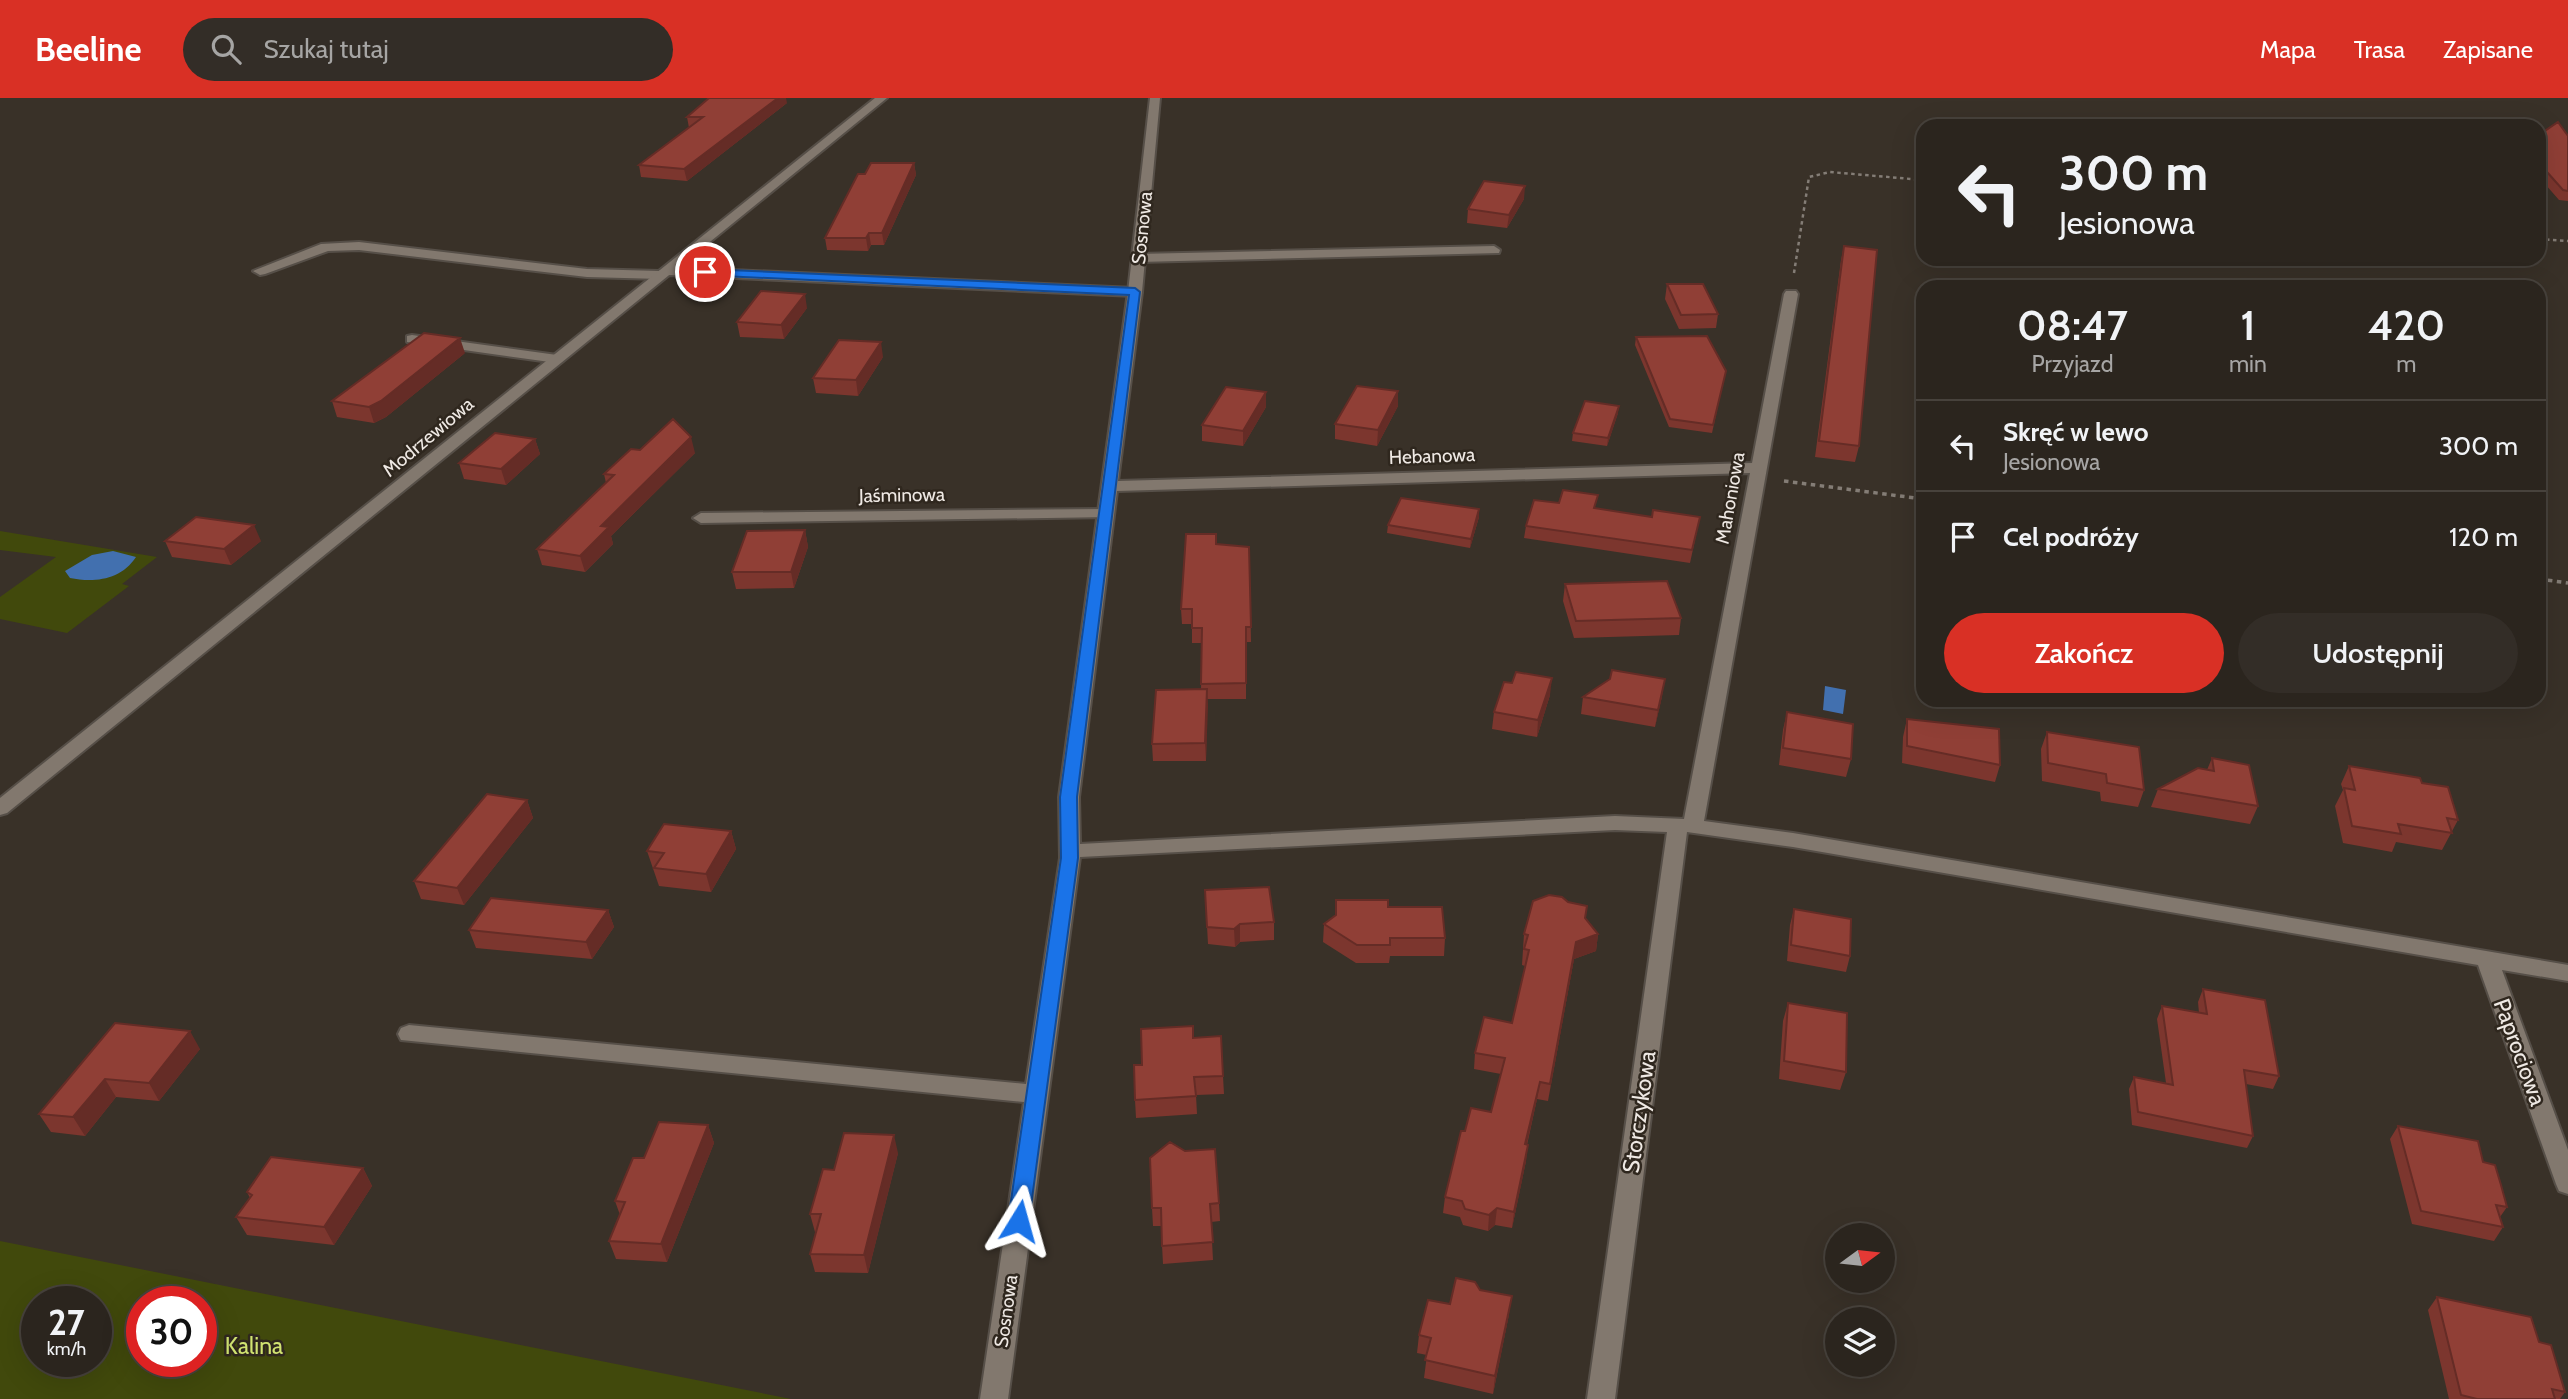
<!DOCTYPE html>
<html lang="pl">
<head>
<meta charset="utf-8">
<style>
  :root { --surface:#2b251e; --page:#332d27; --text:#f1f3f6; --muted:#a6a5a4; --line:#47423c; --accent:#d93025 }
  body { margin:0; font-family:Cabin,sans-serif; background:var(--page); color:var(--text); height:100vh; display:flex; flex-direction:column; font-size:26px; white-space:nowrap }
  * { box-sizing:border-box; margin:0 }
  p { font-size:23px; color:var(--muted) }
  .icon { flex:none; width:38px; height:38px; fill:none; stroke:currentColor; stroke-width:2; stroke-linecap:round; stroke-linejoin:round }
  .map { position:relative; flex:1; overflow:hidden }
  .drawer { position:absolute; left:1916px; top:182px; width:630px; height:427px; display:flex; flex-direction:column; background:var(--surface); border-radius:21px; box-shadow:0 7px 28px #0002,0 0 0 2px var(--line) }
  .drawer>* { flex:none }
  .guide { position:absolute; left:1916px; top:21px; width:630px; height:147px; border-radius:21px; box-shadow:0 7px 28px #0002,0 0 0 2px var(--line); background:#2b251e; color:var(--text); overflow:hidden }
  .needle { width:46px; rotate:75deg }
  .buttons { position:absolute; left:1825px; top:1125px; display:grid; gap:14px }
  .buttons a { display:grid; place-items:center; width:70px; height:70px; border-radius:50%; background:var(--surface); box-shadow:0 7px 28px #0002,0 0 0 2px var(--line); font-size:35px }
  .speed { position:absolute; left:21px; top:1188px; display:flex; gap:14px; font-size:35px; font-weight:700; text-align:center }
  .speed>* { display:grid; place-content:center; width:91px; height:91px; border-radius:50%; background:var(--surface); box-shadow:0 7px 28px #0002,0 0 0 2px var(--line); line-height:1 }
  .speed small { font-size:18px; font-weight:400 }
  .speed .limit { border:10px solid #d22; background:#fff; color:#111 }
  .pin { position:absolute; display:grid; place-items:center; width:60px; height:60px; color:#fff; margin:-30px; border:4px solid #fff; border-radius:50%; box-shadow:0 2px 7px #0007 }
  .me { position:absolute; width:77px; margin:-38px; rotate:8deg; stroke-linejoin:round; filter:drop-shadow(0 0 5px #0008) }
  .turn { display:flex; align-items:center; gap:24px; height:147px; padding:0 28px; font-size:32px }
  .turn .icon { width:91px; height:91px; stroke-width:2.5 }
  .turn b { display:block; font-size:49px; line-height:60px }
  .eta { display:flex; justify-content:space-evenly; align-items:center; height:119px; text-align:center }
  .eta b { font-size:42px; font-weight:600; line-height:49px }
  .cta { display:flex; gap:14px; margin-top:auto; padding:14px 28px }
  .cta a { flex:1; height:80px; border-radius:42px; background:var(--accent); color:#fff; font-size:28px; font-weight:600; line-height:80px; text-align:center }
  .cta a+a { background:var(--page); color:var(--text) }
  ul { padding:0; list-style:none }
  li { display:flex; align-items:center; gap:21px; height:91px; padding:0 28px; border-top:2px solid var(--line) }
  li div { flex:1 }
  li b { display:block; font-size:26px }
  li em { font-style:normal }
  header { display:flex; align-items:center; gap:42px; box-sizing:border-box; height:98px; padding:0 35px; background:var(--accent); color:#fff }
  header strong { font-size:33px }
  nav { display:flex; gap:38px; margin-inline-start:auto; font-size:24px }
  .search { width:490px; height:63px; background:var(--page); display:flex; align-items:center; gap:18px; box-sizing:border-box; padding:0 24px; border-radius:38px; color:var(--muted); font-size:26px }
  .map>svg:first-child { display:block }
</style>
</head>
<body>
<header>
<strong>Beeline</strong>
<div class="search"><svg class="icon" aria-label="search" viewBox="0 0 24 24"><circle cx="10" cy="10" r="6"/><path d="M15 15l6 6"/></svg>Szukaj tutaj</div>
<nav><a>Mapa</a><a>Trasa</a><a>Zapisane</a></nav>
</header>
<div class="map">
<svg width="2568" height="1301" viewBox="0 0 2568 1301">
  <rect width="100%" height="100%" fill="#393128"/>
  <!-- green -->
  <path fill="#41490c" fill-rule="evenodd" d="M0,433L157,459L122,486L129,488L67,535L0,521V499L56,459L0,452Z
    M0,1143L791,1301H0ZM37,1204H96V1264H37ZM142,1204H201V1264H142Z"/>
  <!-- water -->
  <path fill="#4270af" d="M113,453L136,459C121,482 94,485 70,480L65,473L92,457Z
    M1825,588L1846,592L1843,616L1823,612Z"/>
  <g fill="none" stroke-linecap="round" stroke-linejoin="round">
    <defs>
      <path id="service" d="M359,144L587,171L659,173L666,169L1135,190L1142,194L1135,198L668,177L661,181L587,179L359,152L328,153L265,176L260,177L253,173L321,146Z
        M1494,148L1500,152L1499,155L1138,164L1132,160L1138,156Z
        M412,237L557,257L564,261L557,265L407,244V238Z
        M1104,411L1112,416L1110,419L701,425L693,420L701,415Z"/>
      <path id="minor" d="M875,0H887L7,715L0,717V700Z
        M1150,0H1160L1142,194L1118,383L1752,365L1784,196L1786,193H1796L1798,196L1704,723L1793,735L2568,867V883L2502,872L2568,1052V1096L2559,1093L2556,1086L2478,867L1793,749L1687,734L1615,1301H1587L1667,734L1615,732L1080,759L1008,1301H980L1024,1004L401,942L398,936L401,930L409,927L1026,986L1060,760L1059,699L1128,194ZM1750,375L1684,721L1615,718L1080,746L1079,699L1117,393Z"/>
    </defs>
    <!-- service casing -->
    <use href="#service" stroke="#564f48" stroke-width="4"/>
    <!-- minor casing -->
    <use href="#minor" stroke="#564f48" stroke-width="4"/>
    <!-- path-far1 -->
    <path stroke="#847d76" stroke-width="2.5" stroke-dasharray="3.5 3.5" stroke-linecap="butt" d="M2539,141L2568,143
      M1794,175L1809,79L1830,74L1923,82"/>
    <!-- path -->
    <path stroke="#847d76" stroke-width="3.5" stroke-dasharray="4.5 4.5" stroke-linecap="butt" d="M1784,383L1923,401
      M2539,481L2568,485"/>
    <!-- service -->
    <use href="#service" fill="#82786e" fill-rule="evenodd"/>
    <!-- minor -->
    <use href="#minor" fill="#82786e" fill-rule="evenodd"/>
  </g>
  <!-- wall -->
  <path fill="#7c362e" d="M787,5L687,83L641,79L639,67L689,30L687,19Z
    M2539,37L2568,38V103L2559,102L2539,79Z
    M914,65L916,77L884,147H871L868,153L827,152L825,140L865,76Z
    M1524,101L1507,130L1467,125L1468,111Z
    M1844,148L1859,348L1855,364L1815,359L1841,162Z
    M1667,186L1718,216L1716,230L1679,231L1665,201Z
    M807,210L784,241L740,239L737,224Z
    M1636,239L1724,281L1712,335L1669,329L1635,247Z
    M465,255L386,319L374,325L337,319L332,303Z
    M883,259L858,298L816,295L813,280Z
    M1398,293V308L1377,348L1335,341V326Z
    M1266,294V309L1243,348L1202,343V327Z
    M1618,315L1607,348L1572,343L1573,335Z
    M535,341L540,356L506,387L464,381L459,365Z
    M640,352L695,355L611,438L613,446L585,474L542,467L537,451L606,385L604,376Z
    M1596,411L1652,419H1700L1690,465L1524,440L1526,428Z
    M1479,419L1470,450L1387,435L1388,427Z
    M805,432L808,449L794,490L736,491L732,474Z
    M165,443H261L231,467L172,459Z
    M1216,446L1249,449L1251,544H1246V601H1207L1206,663H1153L1152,646L1201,591L1202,545H1192V526H1182L1181,511Z
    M1565,486L1681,520L1679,537L1574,540L1563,503Z
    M1550,597L1537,639L1492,631L1494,614Z
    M1662,598L1655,629L1581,616L1583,599Z
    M1787,614L1851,661L1846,679L1779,667L1783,632Z
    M1907,621L2000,667L1995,684L1902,665L1903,639Z
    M2047,634L2144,692L2138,709L2101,703L2100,694L2042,683L2041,651Z
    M2212,660L2258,708L2250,726L2151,709L2158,691L2207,672Z
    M2349,668L2422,685L2458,722L2442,752L2396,744L2392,754L2343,745L2335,708L2343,692L2341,686Z
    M527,702L533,720L464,807L421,801L414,783Z
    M731,733L736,751L711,794L659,788L647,753Z
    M1205,792L1274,824V842L1240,844L1235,849L1208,846Z
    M1336,802L1388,809L1445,840L1444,858H1390L1389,865H1356L1323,844L1324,826L1335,818Z
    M1568,804L1587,808L1585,820L1598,836L1596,853L1574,861L1548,1003L1537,1001L1527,1047L1526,1063L1512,1130L1495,1127L1488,1133L1463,1127L1460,1119L1443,1115L1445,1099L1465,1033L1491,1014L1501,976L1474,971L1475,955L1512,925L1525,868L1522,867L1524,836Z
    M1794,811L1850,858L1846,874L1787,863L1790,827Z
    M608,812L614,829L592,861L476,850L469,832Z
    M2203,891L2279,978L2273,991L2246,986L2253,1038L2247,1050L2132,1027L2129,991L2134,979L2166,985L2157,921L2162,908L2199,915L2198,904Z
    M1788,905L1846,974L1840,992L1779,981L1783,923Z
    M115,925L200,951L159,1003L116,999L85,1038L51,1034L39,1016Z
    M1193,940L1223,978L1224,996L1196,997L1197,1016L1136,1020L1135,1002L1142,967Z
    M708,1027L714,1045L667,1164L616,1161L609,1143L620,1117L615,1103Z
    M2398,1028L2483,1064L2507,1109L2500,1119L2503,1129L2494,1143L2412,1126L2390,1041Z
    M898,1055L868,1175L815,1174L810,1156L816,1134H815L810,1116Z
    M363,1070L372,1088L334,1147L247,1137L236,1119L250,1100L247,1094Z
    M1219,1105L1220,1123L1211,1124L1213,1162L1163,1166L1161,1128H1153L1152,1110Z
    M1480,1192L1509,1216L1493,1296L1424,1280L1427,1257L1417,1255L1419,1237L1450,1206Z
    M2437,1199L2539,1244L2565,1294L2560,1301H2449L2428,1212Z"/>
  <!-- shaded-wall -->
  <path fill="#652c26" d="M778,0H786L787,5L687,83L684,71Z
    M914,65L916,77L884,147L882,135Z
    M1525,88L1524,101L1507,130L1509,117Z
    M869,135L871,147L868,153L866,140Z
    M805,196L807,210L784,241L781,227Z
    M460,240L465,255L386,319L374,325L369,309Z
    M881,244L883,259L858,298L856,282Z
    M1398,293V308L1377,348L1378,332Z
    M1266,294V309L1243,348V333Z
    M1619,308L1618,315L1607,348L1608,340Z
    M691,339L695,355L611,438L613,446L585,474L580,458L601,428Z
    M535,341L540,356L506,387L501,371Z
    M1479,411V419L1470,450L1471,441Z
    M254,427L261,443L231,467L224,451Z
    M805,432L808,449L794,490L791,474Z
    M1552,580L1550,597L1537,639L1538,622Z
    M1665,581L1662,598L1655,629L1658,612Z
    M1207,591L1208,608L1206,663L1205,645Z
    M527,702L533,720L464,807L457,790Z
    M731,733L736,751L711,794L706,776Z
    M608,812L614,829L592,861L586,844Z
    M1240,826V844L1235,849L1234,831Z
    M1598,836L1596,853L1574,861L1548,1003L1576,844Z
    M190,933L200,951L159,1003L149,985Z
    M105,981L116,999L85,1038L73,1019Z
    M1540,984L1537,1001L1523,1063L1525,1046Z
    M708,1027L714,1045L667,1164L661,1146Z
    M894,1037L898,1055L868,1175L864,1157Z
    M1528,1047L1526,1063L1512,1130L1514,1114Z
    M363,1070L372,1088L334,1147L324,1129Z
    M1497,1110L1495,1127L1488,1133L1489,1117Z
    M1512,1198L1509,1216L1493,1296L1495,1278Z"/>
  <!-- building -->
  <path fill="#903f36" stroke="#652c26" stroke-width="2" d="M709,0H778L684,71L639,67L703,19H687Z
    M2558,24L2568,38V93L2563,92L2539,65V47L2544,48L2539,40V37Z
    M871,65H914L882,135H869L866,140H825L858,76H865Z
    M1484,83L1525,88L1509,117L1468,111Z
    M1844,148L1877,152L1859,348L1819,343Z
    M1667,186H1703L1718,216L1681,217Z
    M761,193L805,196L781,227L737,224Z
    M424,235L460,240L381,303L369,309L332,303Z
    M1707,238L1726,273L1713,327L1670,321L1636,239Z
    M839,242L881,244L856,282L813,280Z
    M1357,288L1398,293L1378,332L1335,326Z
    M1226,289L1266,294L1243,333L1202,327Z
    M1585,303L1619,308L1608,340L1573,335Z
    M673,321L691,339L601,428L609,429L580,458L537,451L614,377L604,376L631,351L640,352Z
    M495,335L535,341L501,371L459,365Z
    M1563,392L1598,397L1594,410L1652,419L1653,412L1700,419L1692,452L1526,428L1534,402L1559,405Z
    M1401,400L1479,411L1471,441L1388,427Z
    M196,419L254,427L224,451L165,443Z
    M805,432L791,474H732L747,433Z
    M1186,436H1216V446L1249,449L1251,529H1246V585L1201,586L1202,530H1192V511H1181Z
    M1667,483L1681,520L1576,523L1565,486Z
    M1612,572L1665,581L1658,612L1583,599L1610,581Z
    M1516,574L1552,580L1538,622L1494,614L1504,584L1512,585Z
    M1207,591L1205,645L1152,646L1156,592Z
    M1787,614L1853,626L1851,661L1783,650Z
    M1907,621L1999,631L2000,667L1907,648Z
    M2047,634L2139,649L2144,692L2107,685L2106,676L2048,665Z
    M2212,660L2249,667L2258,708L2158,691L2198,670L2214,673Z
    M2349,668L2420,680L2422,685L2448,689L2458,722L2447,720L2452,735L2398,726L2401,736L2352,728L2344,690L2355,692Z
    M487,696L527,702L457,790L414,783Z
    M664,726L731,733L706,776L654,770L664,755L647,753Z
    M1269,789L1274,824L1240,826L1234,831L1207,829L1205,792Z
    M1549,797L1562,799L1568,804L1587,808L1585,820L1598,836L1576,844L1550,986L1540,984L1525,1046L1528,1047L1514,1114L1497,1110L1489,1117L1465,1111L1462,1103L1445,1099L1461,1033H1465L1471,1010L1491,1014L1505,960L1475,955L1484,919L1512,925L1529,852L1524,851L1528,837L1524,836L1533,803Z
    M491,800L608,812L586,844L469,832Z
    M1336,802H1388V809H1442L1445,840H1390V847H1357L1324,826L1336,817Z
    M1794,811L1851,821L1850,858L1791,847Z
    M2203,891L2265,902L2279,978L2244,972L2253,1038L2138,1014L2134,979L2173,987L2162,908L2207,916Z
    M1788,905L1847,915L1846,974L1784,963Z
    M115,925L190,933L149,985L105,981L73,1019L39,1016Z
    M1193,928V940L1221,938L1223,978L1194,979L1196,998L1135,1002L1134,967H1142L1141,931Z
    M659,1024L708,1027L661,1146L609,1143L625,1104L615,1103L633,1060H644Z
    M2398,1028L2478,1043L2483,1064L2495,1067L2501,1087L2507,1109L2496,1107L2503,1129L2421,1113Z
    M844,1035L894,1037L864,1157L810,1156L821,1116H810L823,1071L834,1072Z
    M1170,1044L1185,1053L1215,1051L1219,1105L1210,1106L1213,1144L1162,1148L1161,1110H1152L1150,1060Z
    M271,1059L363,1070L324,1129L236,1119L252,1097L247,1094Z
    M1456,1180L1475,1184L1480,1192L1512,1198L1495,1278L1425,1262L1431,1240L1419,1237L1428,1202L1450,1206Z
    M2437,1199L2531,1219L2539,1244L2551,1247L2565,1294L2552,1291L2555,1301H2477L2461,1297Z"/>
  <!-- route -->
  <path fill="#1a73e8" stroke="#114b97" stroke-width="2" d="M705,171L1135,190L1140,194L1077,699L1078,760L1029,1123L1026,1129L1019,1132L1011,1129L1008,1123L1061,760L1060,699L1129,197L701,177V172Z"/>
  <g text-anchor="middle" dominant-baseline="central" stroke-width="5" stroke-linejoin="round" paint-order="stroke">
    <!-- street labels -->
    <g font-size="19" fill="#efe9e4" stroke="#2f271e">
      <text transform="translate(1142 130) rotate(-84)">Sosnowa</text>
      <text transform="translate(428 339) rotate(-40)">Modrzewiowa</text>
      <text transform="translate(1432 358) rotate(-2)">Hebanowa</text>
      <text transform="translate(902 397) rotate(-1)">Jaśminowa</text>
      <text transform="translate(1730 400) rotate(-80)">Mahoniowa</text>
      <text transform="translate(1006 1213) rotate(-82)">Sosnowa</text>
    </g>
    <!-- near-street labels -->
    <g font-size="23" fill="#efe9e4" stroke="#2f271e">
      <text transform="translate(2520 954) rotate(70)">Paprociowa</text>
      <text transform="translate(1639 1014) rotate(-82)">Storczykowa</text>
    </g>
    <!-- near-park labels -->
    <g font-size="23" fill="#d1e371" stroke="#2f271e">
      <text x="254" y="1248">Kalina</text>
    </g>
  </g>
</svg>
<div class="buttons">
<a><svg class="needle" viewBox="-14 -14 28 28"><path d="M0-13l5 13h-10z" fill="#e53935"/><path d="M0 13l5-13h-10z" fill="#a6a5a4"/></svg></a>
<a><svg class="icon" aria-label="layers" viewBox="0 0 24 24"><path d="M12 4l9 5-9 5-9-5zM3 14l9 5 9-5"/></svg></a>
</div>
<div class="speed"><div>27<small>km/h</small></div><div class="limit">30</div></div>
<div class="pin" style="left:705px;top:174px;background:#d93025"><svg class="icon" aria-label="arrive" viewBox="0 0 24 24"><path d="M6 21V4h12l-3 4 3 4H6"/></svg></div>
<svg class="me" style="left:1019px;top:1123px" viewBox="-20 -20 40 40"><path d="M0-17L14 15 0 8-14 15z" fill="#1a73e8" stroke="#fff" stroke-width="4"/></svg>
<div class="guide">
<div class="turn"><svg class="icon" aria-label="left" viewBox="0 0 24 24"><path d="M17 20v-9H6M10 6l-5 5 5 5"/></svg><div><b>300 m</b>Jesionowa</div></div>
</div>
<section class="drawer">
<div class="eta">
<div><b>08:47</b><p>Przyjazd</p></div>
<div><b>1</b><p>min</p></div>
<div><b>420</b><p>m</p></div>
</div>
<ul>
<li><svg class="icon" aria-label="left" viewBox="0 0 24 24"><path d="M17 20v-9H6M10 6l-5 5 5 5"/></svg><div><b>Skręć w lewo</b><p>Jesionowa</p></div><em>300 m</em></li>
<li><svg class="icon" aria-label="arrive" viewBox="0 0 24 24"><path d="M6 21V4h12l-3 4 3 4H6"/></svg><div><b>Cel podróży</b></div><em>120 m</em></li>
</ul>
<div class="cta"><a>Zakończ</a><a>Udostępnij</a></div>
</section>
</div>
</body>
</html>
